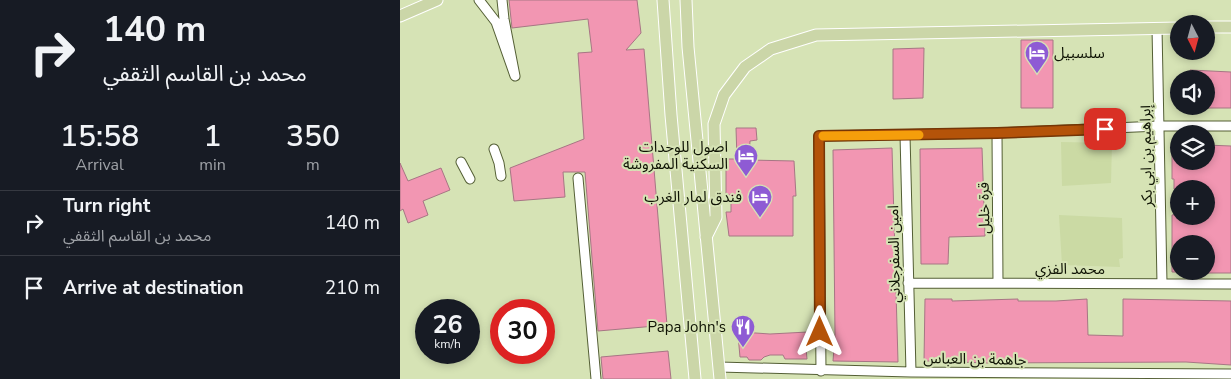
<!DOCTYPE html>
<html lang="en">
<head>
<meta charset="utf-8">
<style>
  :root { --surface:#171b24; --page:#242831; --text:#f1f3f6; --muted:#9ea1a6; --line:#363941 }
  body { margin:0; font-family:"Nunito Sans","Noto Sans Arabic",sans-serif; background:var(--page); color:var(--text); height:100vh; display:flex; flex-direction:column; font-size:19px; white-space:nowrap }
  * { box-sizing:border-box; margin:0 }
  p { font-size:16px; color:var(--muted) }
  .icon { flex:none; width:28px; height:28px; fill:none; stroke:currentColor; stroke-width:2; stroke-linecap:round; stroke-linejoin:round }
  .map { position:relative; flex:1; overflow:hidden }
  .sheet { display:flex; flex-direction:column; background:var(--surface); width:400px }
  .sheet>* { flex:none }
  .hud { background:#171b24; color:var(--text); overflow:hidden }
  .needle { width:32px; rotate:174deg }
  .controls { position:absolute; left:770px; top:15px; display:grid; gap:10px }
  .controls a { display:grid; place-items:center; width:45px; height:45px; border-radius:50%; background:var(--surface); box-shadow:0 2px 8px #0003; font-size:25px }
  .speed { position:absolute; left:15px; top:299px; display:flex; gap:10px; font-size:25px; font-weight:700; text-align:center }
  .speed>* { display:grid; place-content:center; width:65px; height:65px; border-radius:50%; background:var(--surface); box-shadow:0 2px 8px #0003; line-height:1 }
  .speed small { font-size:12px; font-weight:400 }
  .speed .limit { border:8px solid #d22; background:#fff; color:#111 }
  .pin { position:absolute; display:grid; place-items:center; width:42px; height:42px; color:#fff; margin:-21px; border-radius:10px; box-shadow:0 2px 8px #0006 }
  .me { position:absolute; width:55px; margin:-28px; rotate:0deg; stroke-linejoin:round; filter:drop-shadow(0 0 4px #0008) }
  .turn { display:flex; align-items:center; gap:18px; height:105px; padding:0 20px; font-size:22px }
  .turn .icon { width:65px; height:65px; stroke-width:2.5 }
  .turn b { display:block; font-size:35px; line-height:42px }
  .eta { display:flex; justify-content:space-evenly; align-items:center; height:85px; text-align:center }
  .eta b { font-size:30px; font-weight:600; line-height:35px }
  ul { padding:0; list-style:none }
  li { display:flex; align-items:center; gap:15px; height:65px; padding:0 20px; border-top:1px solid var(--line) }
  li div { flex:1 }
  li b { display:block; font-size:19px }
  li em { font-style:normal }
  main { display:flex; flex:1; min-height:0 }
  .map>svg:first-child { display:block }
</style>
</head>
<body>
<main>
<section class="sheet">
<div class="hud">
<div class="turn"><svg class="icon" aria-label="right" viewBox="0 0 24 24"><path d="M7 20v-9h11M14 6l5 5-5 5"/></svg><div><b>140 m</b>محمد بن القاسم الثقفي</div></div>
</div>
<div class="eta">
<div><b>15:58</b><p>Arrival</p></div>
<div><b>1</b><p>min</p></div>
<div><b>350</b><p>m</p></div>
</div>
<ul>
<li><svg class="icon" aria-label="right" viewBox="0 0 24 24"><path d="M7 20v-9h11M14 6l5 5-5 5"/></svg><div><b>Turn right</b><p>محمد بن القاسم الثقفي</p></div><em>140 m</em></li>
<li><svg class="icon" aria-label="arrive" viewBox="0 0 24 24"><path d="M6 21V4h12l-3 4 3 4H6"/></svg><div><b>Arrive at destination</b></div><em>210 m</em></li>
</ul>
</section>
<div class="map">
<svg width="831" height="379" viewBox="0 0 831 379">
  <rect width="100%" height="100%" fill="#d6e3b5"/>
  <!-- built -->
  <path fill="#cbdaa4" d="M661,142L712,143L711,183L662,186Z
    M659,215L722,218L723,258L719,259L720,267L662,265Z"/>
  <!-- building -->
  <path fill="#f296b2" stroke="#a77684" d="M109,0H237L241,33L226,50L244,49L267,325L198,331L185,172H163L165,197L114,201L110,168L184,139L178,53L192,52L188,19L112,28Z
    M621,40H653V108H621Z
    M524,48L523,98L493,99V49Z
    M790,70L831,72V108H806V79H790Z
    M336,128H356L357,140L350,141L349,160L394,161L396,196H393V236H329L326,212H331V195H326V159H337Z
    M806,145L831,146V273H806V242H779V272H772V215L779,214V216H806V189H774V179H772V149L779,150V161H806Z
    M492,148L498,362L433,361L435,334L433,150Z
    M582,148L585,236L549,237L548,264H521L520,149Z
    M0,163L8,181L41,168L50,190L23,201L28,215L8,223L3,209L0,211Z
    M525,299H552V301L618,299V301H656L687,299L688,335L723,336V299L831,301V365L786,362L589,363L556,362V361H524Z
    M341,332L370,334L408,332L409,347L406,348L407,359H385L383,355H370L364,357L361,360H349L347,357H340L338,335Z
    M268,351L271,379H203L201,357Z"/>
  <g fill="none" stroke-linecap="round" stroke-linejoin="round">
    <defs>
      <path id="minor" d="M79,0L96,22L115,76L104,19L102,0
        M757,28L762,283
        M597,133L598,283
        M505,135L511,372
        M94,149L99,163L101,176
        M61,162L70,179
        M178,178L196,379
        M508,283L831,284
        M319,367L511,372L831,374
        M421,371L419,136L597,133L759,126H831"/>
      <path id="major" d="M263,0L271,115L295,379
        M286,0L288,47L320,379
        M0,16L37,0
        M806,27H831
        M306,237L316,217L314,124L324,95L345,67L371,49L416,35L779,28"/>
    </defs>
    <!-- minor casing -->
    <use href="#minor" stroke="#545f35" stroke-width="11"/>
    <!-- major casing -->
    <use href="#major" stroke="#fff" stroke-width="13"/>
    <!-- minor -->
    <use href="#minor" stroke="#fff" stroke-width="9"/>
    <!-- major -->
    <use href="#major" stroke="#cbd6a8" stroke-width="11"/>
  </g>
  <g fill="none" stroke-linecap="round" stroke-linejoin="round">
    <defs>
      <path id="route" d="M420,332L419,136L597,133L705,129"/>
    </defs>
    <!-- route casing -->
    <use href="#route" stroke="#753606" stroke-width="12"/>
    <!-- route -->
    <use href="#route" stroke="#b45309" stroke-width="9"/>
    <!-- slow -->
    <path stroke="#f59e0b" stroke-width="9" d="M423,136L519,135"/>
  </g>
  <!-- icons -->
  <defs>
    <symbol id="hotel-pin" viewBox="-11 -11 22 30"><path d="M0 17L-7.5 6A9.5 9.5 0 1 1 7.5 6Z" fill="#8e5bd4" stroke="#d6e3b5"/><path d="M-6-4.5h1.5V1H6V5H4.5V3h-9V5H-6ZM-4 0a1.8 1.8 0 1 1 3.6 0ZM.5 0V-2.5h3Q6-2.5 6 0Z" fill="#fff"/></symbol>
    <symbol id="restaurant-pin" viewBox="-11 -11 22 30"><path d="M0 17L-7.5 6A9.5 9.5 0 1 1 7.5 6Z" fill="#8e5bd4" stroke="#d6e3b5"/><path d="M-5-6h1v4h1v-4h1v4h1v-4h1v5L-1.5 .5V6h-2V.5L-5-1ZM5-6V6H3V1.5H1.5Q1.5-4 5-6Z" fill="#fff"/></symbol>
  </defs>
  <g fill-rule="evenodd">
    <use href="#hotel-pin" x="623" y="39" width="28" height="38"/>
    <use href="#hotel-pin" x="332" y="142" width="28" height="38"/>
    <use href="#hotel-pin" x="346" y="183" width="28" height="38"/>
    <use href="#restaurant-pin" x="329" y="313" width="28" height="38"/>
  </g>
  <g text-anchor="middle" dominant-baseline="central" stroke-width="4" stroke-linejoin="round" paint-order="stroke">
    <!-- poi labels -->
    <g font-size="15" fill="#0f1304" stroke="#d6e3b5" text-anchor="end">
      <text x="654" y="53" text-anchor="start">سلسبيل</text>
      <text x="328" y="147">اصول للوحدات<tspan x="328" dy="17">السكنية المفروشة</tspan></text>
      <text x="342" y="197">فندق لمار الغرب</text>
      <text x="326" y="327">Papa John's</text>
    </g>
    <!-- street labels -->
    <g font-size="15" fill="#0f1304" stroke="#d6e3b5">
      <text transform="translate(746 156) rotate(-91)">إبراهيم بن ابي بكر</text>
      <text transform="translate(584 208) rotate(-91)">قرة خليل</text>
      <text transform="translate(494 254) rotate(-91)">امين السفرجلاني</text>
      <text x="670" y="269">محمد الفزي</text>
      <text transform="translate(575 359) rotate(1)">جاهمة بن العباس</text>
    </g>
  </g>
</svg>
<div class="controls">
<a><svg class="needle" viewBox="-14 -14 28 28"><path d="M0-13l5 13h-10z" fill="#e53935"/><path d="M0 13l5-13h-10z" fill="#9ea1a6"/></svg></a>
<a><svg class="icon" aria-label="sound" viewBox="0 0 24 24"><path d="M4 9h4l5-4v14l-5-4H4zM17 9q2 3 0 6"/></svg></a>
<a><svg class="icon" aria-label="layers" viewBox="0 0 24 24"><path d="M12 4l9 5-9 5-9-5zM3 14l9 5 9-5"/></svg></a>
<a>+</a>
<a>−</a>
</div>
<div class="speed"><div>26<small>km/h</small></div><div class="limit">30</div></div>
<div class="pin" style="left:705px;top:129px;background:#d93025"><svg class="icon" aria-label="arrive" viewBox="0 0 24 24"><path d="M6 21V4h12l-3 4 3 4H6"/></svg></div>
<svg class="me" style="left:420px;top:332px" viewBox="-20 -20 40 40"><path d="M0-17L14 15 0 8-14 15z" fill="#b45309" stroke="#fff" stroke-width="4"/></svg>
</div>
</main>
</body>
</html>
